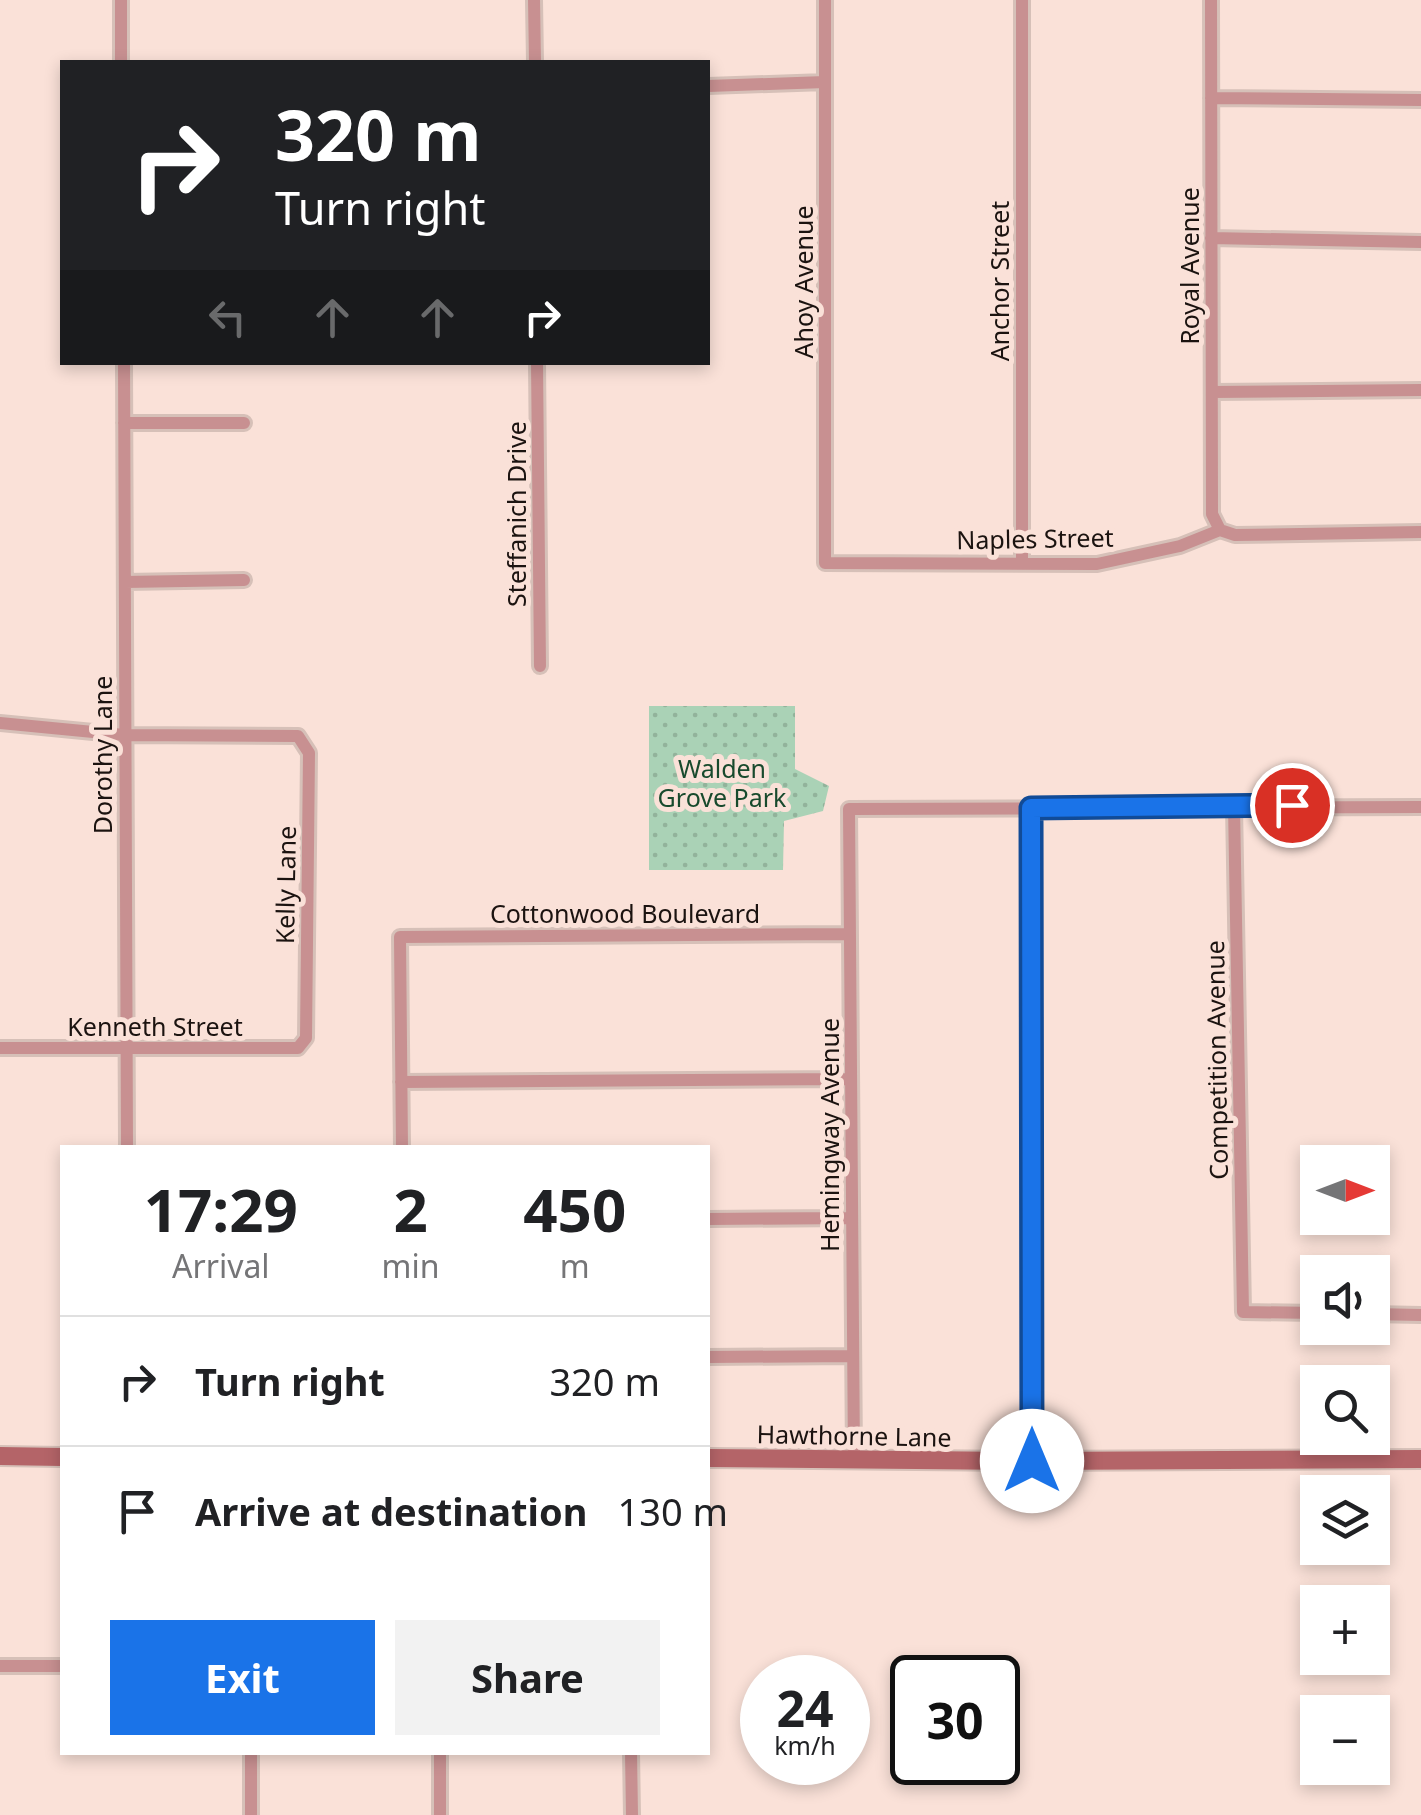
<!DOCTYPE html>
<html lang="en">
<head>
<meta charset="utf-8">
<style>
  :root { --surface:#fff; --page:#f2f2f2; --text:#202124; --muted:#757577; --line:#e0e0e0; --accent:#1a73e8 }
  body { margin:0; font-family:"Noto Sans",sans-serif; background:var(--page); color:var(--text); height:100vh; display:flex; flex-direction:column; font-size:38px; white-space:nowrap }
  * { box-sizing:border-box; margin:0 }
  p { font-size:32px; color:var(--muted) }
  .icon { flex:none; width:55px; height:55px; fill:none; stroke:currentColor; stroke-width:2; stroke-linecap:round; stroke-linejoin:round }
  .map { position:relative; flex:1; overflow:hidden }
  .details { position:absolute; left:60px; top:1145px; width:650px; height:610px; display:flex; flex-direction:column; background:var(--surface); border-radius:0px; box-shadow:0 5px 15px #0003 }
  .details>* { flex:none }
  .top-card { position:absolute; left:60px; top:60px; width:650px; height:305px; border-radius:0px; box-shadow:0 5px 15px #0003; background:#202124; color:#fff; overflow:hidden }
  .needle { width:65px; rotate:90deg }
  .controls { position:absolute; left:1300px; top:1145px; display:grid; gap:20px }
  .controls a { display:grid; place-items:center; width:90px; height:90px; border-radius:0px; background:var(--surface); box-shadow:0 5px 15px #0003; font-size:50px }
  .speed { position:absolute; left:740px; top:1655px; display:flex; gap:20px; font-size:50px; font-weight:700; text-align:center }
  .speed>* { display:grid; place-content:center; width:130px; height:130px; border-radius:50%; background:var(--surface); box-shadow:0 5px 15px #0003; line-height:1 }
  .speed small { font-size:25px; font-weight:400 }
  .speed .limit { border:5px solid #111; border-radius:15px; background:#fff; color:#111 }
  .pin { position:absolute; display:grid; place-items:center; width:85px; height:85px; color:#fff; margin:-42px; border:5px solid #fff; border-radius:50%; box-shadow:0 2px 10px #0007 }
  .me { position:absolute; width:110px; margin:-55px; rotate:0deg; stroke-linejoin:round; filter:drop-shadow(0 0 8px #0008) }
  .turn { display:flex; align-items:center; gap:35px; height:210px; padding:0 50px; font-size:45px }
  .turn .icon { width:130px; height:130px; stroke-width:2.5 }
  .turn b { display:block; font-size:70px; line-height:85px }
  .lanes { display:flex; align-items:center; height:95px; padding:0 50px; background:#0003; justify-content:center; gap:50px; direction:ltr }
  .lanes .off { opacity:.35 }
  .eta { display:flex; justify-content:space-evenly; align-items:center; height:170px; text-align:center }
  .eta b { font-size:60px; font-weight:700; line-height:70px }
  .primary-button { display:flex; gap:20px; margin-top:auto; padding:20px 50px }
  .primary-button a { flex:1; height:115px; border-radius:0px; background:var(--accent); color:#fff; font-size:40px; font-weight:700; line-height:115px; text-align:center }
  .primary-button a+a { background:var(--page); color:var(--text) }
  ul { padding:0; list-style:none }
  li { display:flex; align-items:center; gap:30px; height:130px; padding:0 50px; border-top:2px solid var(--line) }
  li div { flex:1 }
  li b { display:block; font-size:38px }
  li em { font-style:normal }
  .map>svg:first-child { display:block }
</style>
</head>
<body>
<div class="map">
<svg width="1421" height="1815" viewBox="0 0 1421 1815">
  <defs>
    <pattern id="grass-dots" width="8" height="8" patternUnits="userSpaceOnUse" patternTransform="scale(2.5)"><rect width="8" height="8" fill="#aad2b6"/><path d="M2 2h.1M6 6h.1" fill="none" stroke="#92b39b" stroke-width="1.8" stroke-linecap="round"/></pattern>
  </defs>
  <rect width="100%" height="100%" fill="#fae1d8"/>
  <!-- grass -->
  <path fill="url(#grass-dots)" d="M649,706H795V769L829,786L823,811L784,821L783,870H649Z"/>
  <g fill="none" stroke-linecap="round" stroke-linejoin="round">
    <defs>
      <path id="street" d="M121,0V62
        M534,0L535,62
        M825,0V563L1097,564L1180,546L1220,530L1235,535L1421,532
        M1211,0L1212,514L1220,530
        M708,86L825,82
        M1211,98L1421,100
        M1211,238L1421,242
        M124,362L127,1148
        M537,362L540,666
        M1212,392L1421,390
        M124,423H244
        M1022,563V0
        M125,582L244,580
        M0,723L124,735L298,736L309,753L306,1038L298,1048H0
        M1234,806L1243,1312L1318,1313
        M1031,809V1461
        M401,1082L851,1079
        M402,1148L400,937L850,934
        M708,1219L852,1218
        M1372,1314L1421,1315
        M708,1357L853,1356
        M854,1460L849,809L1421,807
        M0,1666H62
        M251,1752V1815
        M440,1752V1815
        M631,1752L632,1815"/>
      <path id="secondary" d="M0,1456L62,1457
        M708,1458L1031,1461L1421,1459"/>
    </defs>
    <!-- street casing -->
    <use href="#street" stroke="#d6c0b8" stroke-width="18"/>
    <!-- secondary casing -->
    <use href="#secondary" stroke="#d6c0b8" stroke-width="22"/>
    <!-- street -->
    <use href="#street" stroke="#c89091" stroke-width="12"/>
    <!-- secondary -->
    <use href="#secondary" stroke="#b46468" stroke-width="18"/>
  </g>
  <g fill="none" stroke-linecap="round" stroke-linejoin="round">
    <defs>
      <path id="route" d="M1032,1461L1031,808L1292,805"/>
    </defs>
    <!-- route casing -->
    <use href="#route" stroke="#114b97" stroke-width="25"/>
    <!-- route -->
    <use href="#route" stroke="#1a73e8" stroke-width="18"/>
  </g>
  <g text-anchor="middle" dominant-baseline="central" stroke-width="10" stroke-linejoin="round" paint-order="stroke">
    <!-- street labels -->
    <g font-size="25" fill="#1b1310" stroke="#fae1d8">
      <text transform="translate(1189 266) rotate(-90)">Royal Avenue</text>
      <text transform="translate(999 281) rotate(-90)">Anchor Street</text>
      <text transform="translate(803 282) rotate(-90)">Ahoy Avenue</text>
      <text transform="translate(516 514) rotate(-90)">Steffanich Drive</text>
      <text transform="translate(1035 538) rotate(-1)">Naples Street</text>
      <text transform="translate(102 755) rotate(-90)">Dorothy Lane</text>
      <text transform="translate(285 885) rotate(-89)">Kelly Lane</text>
      <text x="625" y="913">Cottonwood Boulevard</text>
      <text x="155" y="1026">Kenneth Street</text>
      <text transform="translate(1216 1060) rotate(-91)">Competition Avenue</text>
      <text transform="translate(829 1135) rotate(-90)">Hemingway Avenue</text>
      <text transform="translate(854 1435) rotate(1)">Hawthorne Lane</text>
    </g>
    <!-- park labels -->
    <g font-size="25" fill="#184a2d" stroke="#fae1d8">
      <text x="722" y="768">Walden<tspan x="722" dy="29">Grove Park</tspan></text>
    </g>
  </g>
</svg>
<div class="controls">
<a><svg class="needle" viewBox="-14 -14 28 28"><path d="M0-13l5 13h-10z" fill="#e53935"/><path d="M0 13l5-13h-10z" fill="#757577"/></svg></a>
<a><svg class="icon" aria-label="sound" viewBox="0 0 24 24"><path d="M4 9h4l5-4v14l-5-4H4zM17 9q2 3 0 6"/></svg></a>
<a><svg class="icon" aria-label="search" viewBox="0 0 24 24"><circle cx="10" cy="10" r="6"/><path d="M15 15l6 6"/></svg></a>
<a><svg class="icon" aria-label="layers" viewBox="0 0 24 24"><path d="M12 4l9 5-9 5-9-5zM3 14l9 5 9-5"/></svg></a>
<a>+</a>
<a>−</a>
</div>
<div class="speed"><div>24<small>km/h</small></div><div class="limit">30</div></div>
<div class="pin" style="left:1292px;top:805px;background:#d93025"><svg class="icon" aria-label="arrive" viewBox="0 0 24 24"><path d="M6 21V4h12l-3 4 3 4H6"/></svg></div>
<svg class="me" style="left:1032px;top:1461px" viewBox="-20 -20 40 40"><circle r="19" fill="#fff"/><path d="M0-13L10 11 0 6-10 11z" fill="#1a73e8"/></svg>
<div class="top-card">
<div class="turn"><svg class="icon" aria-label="right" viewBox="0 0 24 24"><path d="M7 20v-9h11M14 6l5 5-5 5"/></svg><div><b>320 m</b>Turn right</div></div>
<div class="lanes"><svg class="icon off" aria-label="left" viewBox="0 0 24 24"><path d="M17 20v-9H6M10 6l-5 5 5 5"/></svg><svg class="icon off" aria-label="ahead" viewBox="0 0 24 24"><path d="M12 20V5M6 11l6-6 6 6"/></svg><svg class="icon off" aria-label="ahead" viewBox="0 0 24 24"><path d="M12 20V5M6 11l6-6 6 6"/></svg><svg class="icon" aria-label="right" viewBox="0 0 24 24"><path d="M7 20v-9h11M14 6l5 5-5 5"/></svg></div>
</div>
<section class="details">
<div class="eta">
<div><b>17:29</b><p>Arrival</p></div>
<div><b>2</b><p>min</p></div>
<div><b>450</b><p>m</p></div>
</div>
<ul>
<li><svg class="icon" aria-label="right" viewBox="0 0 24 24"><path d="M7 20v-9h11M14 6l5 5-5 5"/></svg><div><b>Turn right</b></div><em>320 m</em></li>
<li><svg class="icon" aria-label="arrive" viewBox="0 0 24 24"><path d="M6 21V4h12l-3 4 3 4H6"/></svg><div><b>Arrive at destination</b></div><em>130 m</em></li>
</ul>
<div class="primary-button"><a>Exit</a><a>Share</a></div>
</section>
</div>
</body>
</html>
